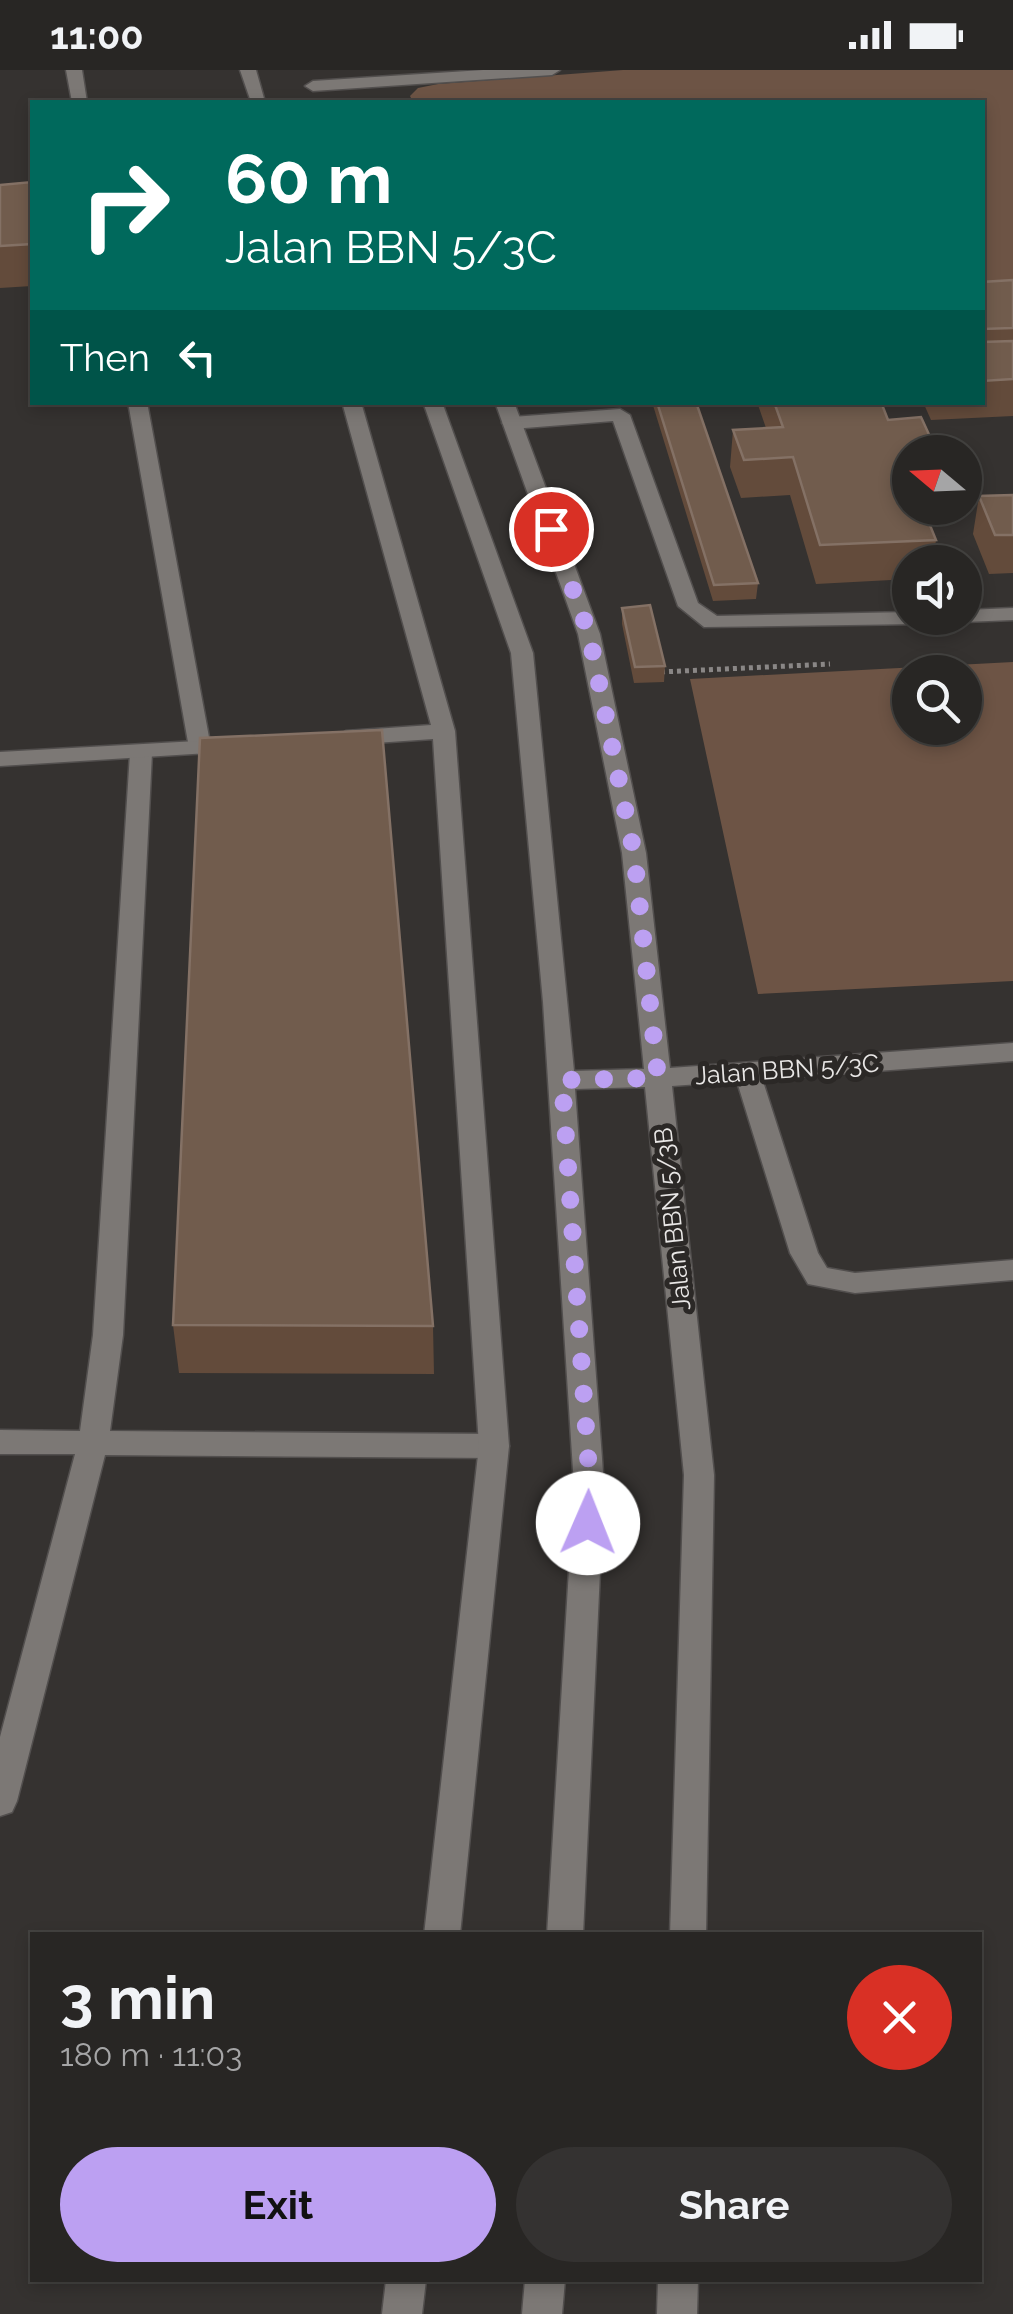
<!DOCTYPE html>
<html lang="en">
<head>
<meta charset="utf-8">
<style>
  :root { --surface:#282624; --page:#343231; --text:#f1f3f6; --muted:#a5a5a6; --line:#444341; --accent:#bca0f2 }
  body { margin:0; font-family:Raleway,sans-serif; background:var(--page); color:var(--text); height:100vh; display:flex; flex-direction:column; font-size:38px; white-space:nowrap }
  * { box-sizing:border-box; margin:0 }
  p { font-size:32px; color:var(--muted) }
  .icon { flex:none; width:55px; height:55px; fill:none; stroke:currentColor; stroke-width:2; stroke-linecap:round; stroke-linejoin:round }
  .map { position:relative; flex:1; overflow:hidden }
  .drawer { position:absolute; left:30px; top:1862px; width:952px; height:350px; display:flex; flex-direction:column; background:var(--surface); border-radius:0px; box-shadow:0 5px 15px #0003,0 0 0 2px var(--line) }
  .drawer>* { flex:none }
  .top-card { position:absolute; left:30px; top:30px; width:955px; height:305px; border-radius:0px; box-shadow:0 5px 15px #0003,0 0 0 2px var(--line); background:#00695c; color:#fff; overflow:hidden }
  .needle { width:65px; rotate:289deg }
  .fabs { position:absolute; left:892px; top:365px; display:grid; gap:20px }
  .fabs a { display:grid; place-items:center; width:90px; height:90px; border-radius:50%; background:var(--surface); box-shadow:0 5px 15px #0003,0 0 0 2px var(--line); font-size:50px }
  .pin { position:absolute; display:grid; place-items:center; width:85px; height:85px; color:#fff; margin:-42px; border:5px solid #fff; border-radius:50%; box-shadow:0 2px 10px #0007 }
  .me { position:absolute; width:110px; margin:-55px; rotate:1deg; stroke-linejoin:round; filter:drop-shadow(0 0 8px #0008) }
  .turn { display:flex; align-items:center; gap:35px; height:210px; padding:0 30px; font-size:45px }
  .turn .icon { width:130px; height:130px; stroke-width:2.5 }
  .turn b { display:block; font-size:70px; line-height:85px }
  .then { display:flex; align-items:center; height:95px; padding:0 30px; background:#0003; gap:20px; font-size:38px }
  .round { display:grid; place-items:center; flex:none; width:105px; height:105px; border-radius:52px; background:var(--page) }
  .summary { display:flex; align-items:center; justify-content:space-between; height:170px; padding:0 30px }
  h1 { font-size:60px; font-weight:700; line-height:75px }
  .action { display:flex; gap:20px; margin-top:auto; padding:20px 30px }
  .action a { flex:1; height:115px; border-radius:60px; background:var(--accent); color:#111; font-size:40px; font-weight:700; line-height:115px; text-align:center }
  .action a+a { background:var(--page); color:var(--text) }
  .status { display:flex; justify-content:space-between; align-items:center; height:70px; padding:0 50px; background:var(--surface); direction:ltr }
  .status svg { height:28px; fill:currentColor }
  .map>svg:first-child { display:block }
</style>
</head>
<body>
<div class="status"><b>11:00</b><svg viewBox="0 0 49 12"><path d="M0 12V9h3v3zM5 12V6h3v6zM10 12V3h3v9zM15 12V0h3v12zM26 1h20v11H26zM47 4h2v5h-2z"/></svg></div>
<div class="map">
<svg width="1013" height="2244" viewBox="0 0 1013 2244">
  <rect width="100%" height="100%" fill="#353230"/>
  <!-- green -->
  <path fill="#6d5445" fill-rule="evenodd" d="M623,0H1013V239L983,240L982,32H413L410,26L418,18L438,14Z
    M1013,592V911L758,924L690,609ZM910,602H965V658H910Z"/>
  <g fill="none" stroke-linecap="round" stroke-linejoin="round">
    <defs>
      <path id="service" d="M66,0H82L87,32H72Z
        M128,332H147L211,678L200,685L189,678Z
        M620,339L630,345L698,533L717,546L910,542V548H930L919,554L704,557L678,536L613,351L512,359L502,353L512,347Z
        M1013,538V550L965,552L955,548H965V540Z
        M141,676L152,683L123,1265L110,1361L494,1364L505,1368L509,1376L505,1384L494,1388L105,1385L17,1731L12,1742L0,1746V1667L75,1384H0V1360L80,1361L93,1265L130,683Z
        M747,993L756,996L760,1002L818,1183L827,1198L855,1203L1013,1190V1210L855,1223L808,1214L790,1183L734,1002L738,996Z"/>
      <path id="minor" d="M240,0H256L265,32H251Z
        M483,0H560L552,5L313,21L305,16L313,11Z
        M342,332H361L455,661L509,1376L460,1865H424L479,1376L433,669L346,675L335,668L346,661L431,655Z
        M423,332H442L533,583L574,1001L644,999L622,783L578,564L495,332H514L600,564L646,783L670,998L1013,973V991L672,1016L714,1405L706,1865H670L684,1405L645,1017L575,1019L604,1416L583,1865H547L574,1416L543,932L511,583Z
        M233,669L241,671L244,676L241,681L0,696V682Z
        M386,2210H426L422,2244H382Z
        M525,2210H565L562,2244H522Z
        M658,2210H698L697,2244H657Z"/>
    </defs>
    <!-- service casing -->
    <use href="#service" stroke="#524f4e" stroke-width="3"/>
    <!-- minor casing -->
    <use href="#minor" stroke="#524f4e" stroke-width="3"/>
    <!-- path -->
    <path stroke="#8a8786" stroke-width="5" stroke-dasharray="4 4" stroke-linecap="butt" d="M661,602L830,594"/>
    <!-- service -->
    <use href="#service" fill="#7c7875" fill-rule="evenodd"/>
    <!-- minor -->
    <use href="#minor" fill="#7c7875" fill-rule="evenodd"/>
  </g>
  <!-- wall -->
  <path fill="#634b3b" d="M32,112V216L0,218V115Z
    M1013,210V346L931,350L923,332H982V212Z
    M652,332H696L758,513L756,529L713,531Z
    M757,332H881L888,350L910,382V438L936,470L933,492H910V509L816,514L790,425L741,428L730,397L733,360L766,358Z
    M1013,425V503L989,504L973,464L979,426Z
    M622,538L665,596L664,612L634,613L622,554Z
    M173,1255L433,1256L434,1304L179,1303Z"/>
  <!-- building -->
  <path fill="#715c4d" stroke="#847165" stroke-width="2.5" d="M32,112V174L0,176V115Z
    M1013,210V258L982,259V212Z
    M1013,271V309L982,311V272Z
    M657,332H696L758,513L714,515Z
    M774,332H881L888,350L921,347L937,382H910V389H904L910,403V438H923L936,470L820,475L793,387L744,390L733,360L783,357Z
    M1013,425V465H995L979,426Z
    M650,535L665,596L635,597L622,538Z
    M382,660L433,1256L173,1255L200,668Z"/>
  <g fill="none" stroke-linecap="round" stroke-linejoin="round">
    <!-- route -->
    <path stroke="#bca0f2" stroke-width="18" stroke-dasharray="0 32.4" d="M551,459L589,564L634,783L658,1008L562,1010L590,1416L588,1453"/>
  </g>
  <g text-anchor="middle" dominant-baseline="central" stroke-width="10" stroke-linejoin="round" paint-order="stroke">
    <!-- street labels -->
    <g font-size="25" fill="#e9e7e6" stroke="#2b2826">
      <text transform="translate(787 999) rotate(-4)">Jalan BBN 5/3C</text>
      <text transform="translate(672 1149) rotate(-96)">Jalan BBN 5/3B</text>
    </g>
  </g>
</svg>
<div class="fabs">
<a><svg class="needle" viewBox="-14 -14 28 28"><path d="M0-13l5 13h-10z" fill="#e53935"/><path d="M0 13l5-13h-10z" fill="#a5a5a6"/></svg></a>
<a><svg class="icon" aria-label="sound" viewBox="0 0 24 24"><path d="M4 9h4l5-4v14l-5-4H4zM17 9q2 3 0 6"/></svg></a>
<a><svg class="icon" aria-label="search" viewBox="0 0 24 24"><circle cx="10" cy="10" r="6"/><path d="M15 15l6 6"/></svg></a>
</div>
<div class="pin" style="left:551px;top:459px;background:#d93025"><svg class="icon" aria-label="arrive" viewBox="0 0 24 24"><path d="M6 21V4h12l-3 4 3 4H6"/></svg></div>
<svg class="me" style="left:588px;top:1453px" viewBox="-20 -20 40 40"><circle r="19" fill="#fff"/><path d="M0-13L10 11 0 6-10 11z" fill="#bca0f2"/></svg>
<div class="top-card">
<div class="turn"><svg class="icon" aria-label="right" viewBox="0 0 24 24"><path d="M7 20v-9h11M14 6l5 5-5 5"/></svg><div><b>60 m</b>Jalan BBN 5/3C</div></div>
<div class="then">Then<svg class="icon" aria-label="left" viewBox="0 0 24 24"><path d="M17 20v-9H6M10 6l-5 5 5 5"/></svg></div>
</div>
<section class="drawer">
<div class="summary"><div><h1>3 min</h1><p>180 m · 11:03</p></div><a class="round" style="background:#d93025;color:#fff"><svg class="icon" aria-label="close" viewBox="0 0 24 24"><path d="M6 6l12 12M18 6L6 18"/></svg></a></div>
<div class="action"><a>Exit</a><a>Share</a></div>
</section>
</div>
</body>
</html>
